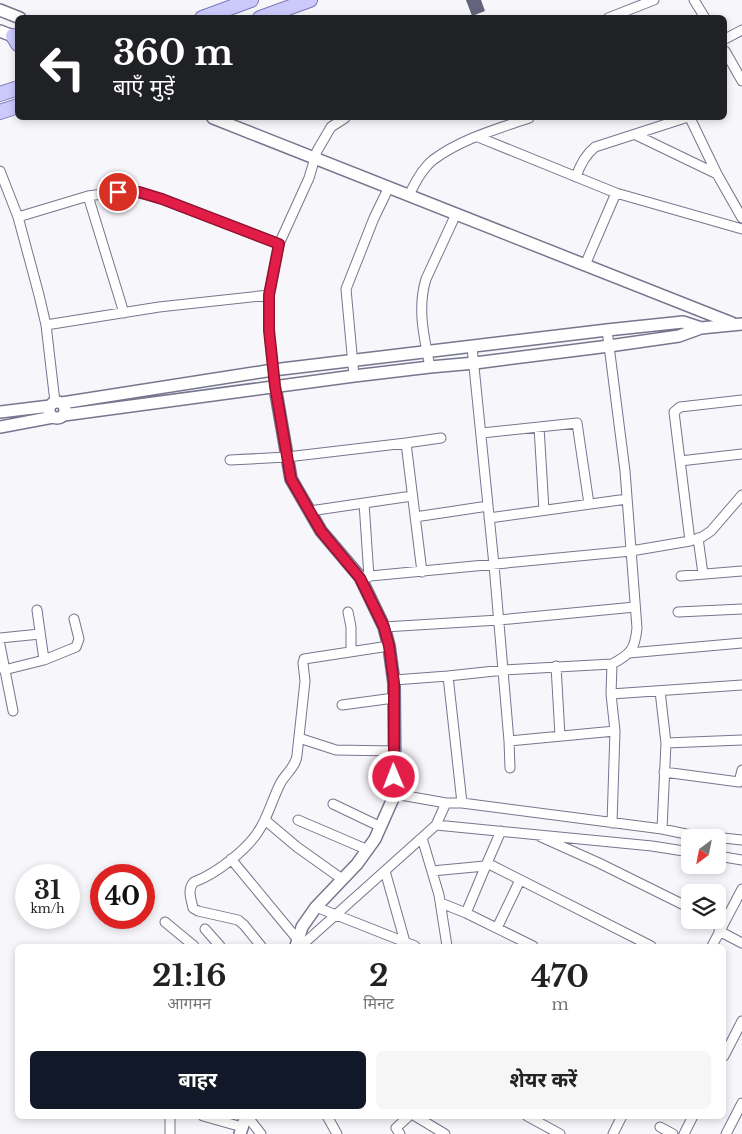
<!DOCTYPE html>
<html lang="hi">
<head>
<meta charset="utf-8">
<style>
  :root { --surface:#fff; --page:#f6f6f6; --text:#222; --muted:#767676; --accent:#111827 }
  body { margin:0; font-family:"Libre Baskerville","Noto Sans Devanagari",serif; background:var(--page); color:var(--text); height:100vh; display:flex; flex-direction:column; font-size:19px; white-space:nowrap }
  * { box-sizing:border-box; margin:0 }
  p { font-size:16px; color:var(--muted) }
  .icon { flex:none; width:28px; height:28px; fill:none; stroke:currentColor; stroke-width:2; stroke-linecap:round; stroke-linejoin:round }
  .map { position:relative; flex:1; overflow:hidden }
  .sheet { position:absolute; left:15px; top:944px; width:711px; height:175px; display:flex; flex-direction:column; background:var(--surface); border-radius:8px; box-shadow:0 2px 8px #0003 }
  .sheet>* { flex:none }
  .banner { position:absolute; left:15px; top:15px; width:712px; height:105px; border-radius:8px; box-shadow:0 2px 8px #0003; background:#202124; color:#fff; overflow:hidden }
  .needle { width:32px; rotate:212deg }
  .fabs { position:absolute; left:681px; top:829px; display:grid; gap:10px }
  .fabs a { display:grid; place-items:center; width:45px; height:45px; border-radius:8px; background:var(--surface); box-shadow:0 2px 8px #0003; font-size:25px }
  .speed { position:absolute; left:15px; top:864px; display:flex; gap:10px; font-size:25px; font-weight:700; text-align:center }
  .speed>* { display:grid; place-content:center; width:65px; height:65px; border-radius:50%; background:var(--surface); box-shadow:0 2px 8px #0003; line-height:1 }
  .speed small { font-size:12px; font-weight:400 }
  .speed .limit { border:8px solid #d22; background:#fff; color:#111 }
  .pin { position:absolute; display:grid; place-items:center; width:42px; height:42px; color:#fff; margin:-21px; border:2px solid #fff; border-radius:50%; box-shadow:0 1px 5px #0007 }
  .me { position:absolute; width:55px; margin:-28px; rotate:359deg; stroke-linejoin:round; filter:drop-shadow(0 0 4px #0008) }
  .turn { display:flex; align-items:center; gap:18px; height:105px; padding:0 15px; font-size:22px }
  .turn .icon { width:65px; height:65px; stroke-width:2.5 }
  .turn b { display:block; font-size:35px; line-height:42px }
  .eta { display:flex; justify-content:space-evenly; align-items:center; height:85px; text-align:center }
  .eta b { font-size:30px; font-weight:700; line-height:35px }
  .primary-button { display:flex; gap:10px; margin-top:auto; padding:10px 15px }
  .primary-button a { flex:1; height:58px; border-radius:8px; background:var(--accent); color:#fff; font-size:20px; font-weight:700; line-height:58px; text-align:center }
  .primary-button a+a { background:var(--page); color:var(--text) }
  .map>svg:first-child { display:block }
</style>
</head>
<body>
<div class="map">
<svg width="742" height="1134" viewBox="0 0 742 1134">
  <rect width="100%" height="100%" fill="#f6f6fb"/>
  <!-- building -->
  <path fill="#63637b" d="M466,0H481L485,11L472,16Z"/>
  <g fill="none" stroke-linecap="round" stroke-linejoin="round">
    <defs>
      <path id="minor" d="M694,0L705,18
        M608,18L654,0
        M725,39L742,30
        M725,51L742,81
        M690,118L717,174L742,218
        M636,135L717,174
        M478,137L616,193L742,229
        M0,171L18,217L39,295L46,325L55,402
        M576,177C580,165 585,155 595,147L685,118
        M409,195C415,183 422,169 433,160C461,139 497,129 529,118
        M88,196L124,313
        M18,217L88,196L117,192L139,193L162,199L279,244
        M585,265L616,193
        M46,325L159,307L269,295
        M607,330L625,471L637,628C635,649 631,654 612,664L611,694L615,731
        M472,347L494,565L509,741L615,731L612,823
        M430,367C424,337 417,308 426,279L456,214
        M354,376L346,289L374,218L389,187
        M275,387L269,330V295L279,244L309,178L317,151L331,127L345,118
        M539,427L544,510
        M482,433L577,423L589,504
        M406,443L441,438
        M230,460L287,457L406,443L422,572
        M680,461L742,454
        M364,503L369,577
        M310,511L412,496
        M415,517L488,506
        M489,518L627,499
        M698,538L703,574
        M690,541L674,412L680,407L742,400
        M681,576L742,571
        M360,577L631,551L690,541L702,537L711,531L742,495
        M37,610L44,660
        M348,612L351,627V651
        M678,612L742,609
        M384,627L499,620L635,607
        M0,638L40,634
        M0,645L13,711
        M629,653L742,643
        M556,666L560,736
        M4,670L44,660L76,647L79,639L74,619
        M448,676L504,670L612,664
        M394,680L448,676L462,803
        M660,691L666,743
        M611,694L742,685
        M342,705L394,698
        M299,738L336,750L394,751
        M509,741L510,768
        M664,772L739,782L742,770
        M395,794L446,803H462L662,829L686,834L742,840
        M333,804L381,827
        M265,820L297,847L342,879
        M298,820L368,850
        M436,825L652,846L690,852
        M662,829L666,743L742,740
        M541,837L599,863L690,908
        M422,838L439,895L447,946
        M718,856L742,860
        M231,859L298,940
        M487,863L501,831
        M385,871L405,942
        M432,871L485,866
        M441,903L466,913
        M316,907L415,946
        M713,920L723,925
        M165,922L194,946
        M497,928L520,880
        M205,929L220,946
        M719,931L742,943
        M261,946L244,925L238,920L198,911L193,908C191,899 187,889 194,882C216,874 250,848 261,827C269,813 273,798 280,784C285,774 296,767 297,755L305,681L303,663L304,659L389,646
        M301,946L436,825L446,803
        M533,946L466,913L487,863L651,946
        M712,946L742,889
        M724,1056L742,1021
        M170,1116V1134
        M203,1116L242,1127
        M247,1116L261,1134
        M327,1116L337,1134
        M415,1116L445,1134
        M527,1116L560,1134
        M660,1127L673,1134
        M400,1134L396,1128L409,1116
        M613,1134L622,1116
        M684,1134L693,1116
        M726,1134L742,1103"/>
      <path id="tertiary" d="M0,10L20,18
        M0,31L18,38
        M213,118L732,323
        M275,387L291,479L321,531L360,577L384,627L389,646L394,683L395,794L375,839L357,864L316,907L302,927L296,946
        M49 410a8 8 0 1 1 16 0a8 8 0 1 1-16 0Z
        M62,403L273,370L607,330L683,322L701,328
        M0,412L50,406
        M64,415L354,376L430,367L475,363L609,346L679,336L701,328L742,324
        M0,427L53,417
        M240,1134L246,1116"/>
      <path id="primary" d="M202,18L251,0
        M260,18L310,0
        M13,36L18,44
        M0,94L18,88
        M0,112L18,106"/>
    </defs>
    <!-- minor casing -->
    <use href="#minor" stroke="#76768e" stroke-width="11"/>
    <!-- tertiary casing -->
    <use href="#tertiary" stroke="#76768e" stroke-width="14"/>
    <!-- primary casing -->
    <use href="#primary" stroke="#7b77b4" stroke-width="16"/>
    <!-- minor -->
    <use href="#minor" stroke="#fff" stroke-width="9"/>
    <!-- tertiary -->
    <use href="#tertiary" stroke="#fff" stroke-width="11"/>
    <!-- primary -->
    <use href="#primary" stroke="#ccc9fd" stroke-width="14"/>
  </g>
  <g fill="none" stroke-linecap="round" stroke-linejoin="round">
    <defs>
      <path id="route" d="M118,192H139L162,199L279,244L269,295V330L275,386L291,479L321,531L360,578L384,627L389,646L394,683V777"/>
    </defs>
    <!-- route casing -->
    <use href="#route" stroke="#92132f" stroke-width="12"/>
    <!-- route -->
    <use href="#route" stroke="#e11d48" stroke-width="9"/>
  </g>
</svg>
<div class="fabs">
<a><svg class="needle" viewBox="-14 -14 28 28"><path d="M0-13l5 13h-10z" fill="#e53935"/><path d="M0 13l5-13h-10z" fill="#767676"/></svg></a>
<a><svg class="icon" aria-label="layers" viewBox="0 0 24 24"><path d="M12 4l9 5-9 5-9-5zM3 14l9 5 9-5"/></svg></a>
</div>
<div class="speed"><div>31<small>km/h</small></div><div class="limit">40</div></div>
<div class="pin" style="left:118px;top:192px;background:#d93025"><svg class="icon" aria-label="arrive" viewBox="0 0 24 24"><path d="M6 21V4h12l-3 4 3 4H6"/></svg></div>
<svg class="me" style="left:394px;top:777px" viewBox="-20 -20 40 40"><circle r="17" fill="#e11d48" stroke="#fff" stroke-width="3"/><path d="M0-11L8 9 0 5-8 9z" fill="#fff"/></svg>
<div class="banner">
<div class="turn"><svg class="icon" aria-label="left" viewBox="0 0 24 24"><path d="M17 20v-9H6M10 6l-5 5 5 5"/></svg><div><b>360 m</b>बाएँ मुड़ें</div></div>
</div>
<section class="sheet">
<div class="eta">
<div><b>21:16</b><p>आगमन</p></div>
<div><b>2</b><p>मिनट</p></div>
<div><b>470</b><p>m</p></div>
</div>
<div class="primary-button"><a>बाहर</a><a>शेयर करें</a></div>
</section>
</div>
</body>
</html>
